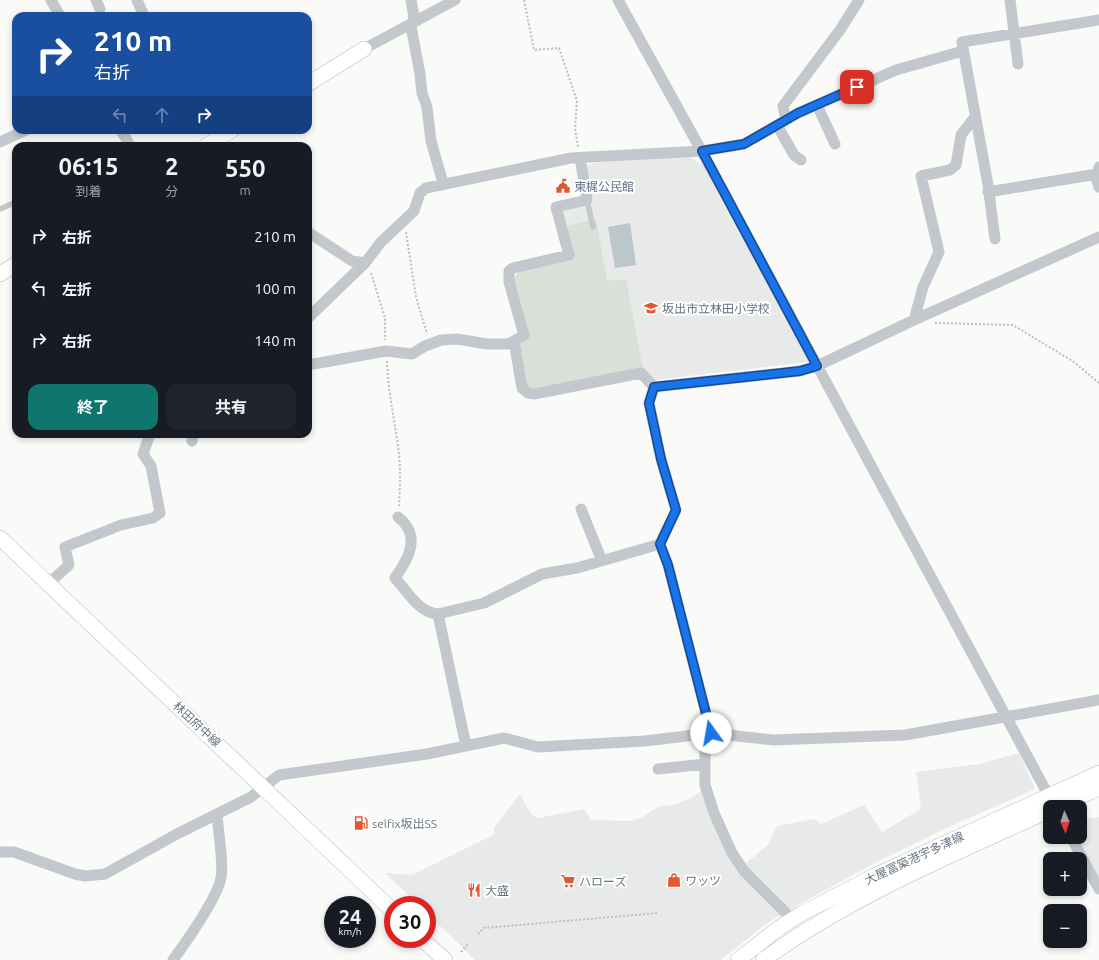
<!DOCTYPE html>
<html lang="ja">
<head>
<meta charset="utf-8">
<style>
  :root { --surface:#171b24; --page:#20242c; --text:#f1f3f6; --muted:#9ea1a6; --accent:#0f766e }
  body { margin:0; font-family:Ubuntu,"Noto Sans JP",sans-serif; background:var(--page); color:var(--text); height:100vh; display:flex; flex-direction:column; font-size:15px; white-space:nowrap }
  * { box-sizing:border-box; margin:0 }
  p { font-size:13px; color:var(--muted) }
  .icon { flex:none; width:22px; height:22px; fill:none; stroke:currentColor; stroke-width:2; stroke-linecap:round; stroke-linejoin:round }
  .map { position:relative; flex:1; overflow:hidden }
  .panel { position:absolute; left:12px; top:142px; width:300px; height:296px; display:flex; flex-direction:column; background:var(--surface); border-radius:12px; box-shadow:0 2px 6px #0003 }
  .panel>* { flex:none }
  .top-card { position:absolute; left:12px; top:12px; width:300px; height:122px; border-radius:12px; box-shadow:0 2px 6px #0003; background:#1a4fa0; color:#fff; overflow:hidden }
  .needle { width:26px; rotate:177deg }
  .fabs { position:absolute; left:1043px; top:800px; display:grid; gap:8px }
  .fabs a { display:grid; place-items:center; width:44px; height:44px; border-radius:8px; background:var(--surface); box-shadow:0 2px 6px #0003; font-size:20px }
  .speed { position:absolute; left:324px; top:896px; display:flex; gap:8px; font-size:20px; font-weight:700; text-align:center }
  .speed>* { display:grid; place-content:center; width:52px; height:52px; border-radius:50%; background:var(--surface); box-shadow:0 2px 6px #0003; line-height:1 }
  .speed small { font-size:10px; font-weight:400 }
  .speed .limit { border:6px solid #d22; background:#fff; color:#111 }
  .pin { position:absolute; display:grid; place-items:center; width:34px; height:34px; color:#fff; margin:-17px; border-radius:8px; box-shadow:0 2px 6px #0006 }
  .me { position:absolute; width:44px; margin:-22px; rotate:347deg; stroke-linejoin:round; filter:drop-shadow(0 0 3px #0008) }
  .turn { display:flex; align-items:center; gap:14px; height:84px; padding:0 16px; font-size:18px }
  .turn .icon { width:52px; height:52px; stroke-width:2.5 }
  .turn b { display:block; font-size:28px; line-height:34px }
  .lanes { display:flex; align-items:center; height:38px; padding:0 16px; background:#0003; justify-content:center; gap:20px; direction:ltr }
  .lanes .off { opacity:.35 }
  .eta { display:flex; justify-content:space-evenly; align-items:center; height:68px; text-align:center }
  .eta b { font-size:24px; font-weight:700; line-height:28px }
  .cta { display:flex; gap:8px; margin-top:auto; padding:8px 16px }
  .cta a { flex:1; height:46px; border-radius:12px; background:var(--accent); color:#fff; font-size:16px; font-weight:700; line-height:46px; text-align:center }
  .cta a+a { background:var(--page); color:var(--text) }
  ul { padding:0; list-style:none }
  li { display:flex; align-items:center; gap:12px; height:52px; padding:0 16px }
  li div { flex:1 }
  li b { display:block; font-size:15px }
  li em { font-style:normal }
  .map>svg:first-child { display:block }
</style>
</head>
<body>
<div class="map">
<svg width="1099" height="960" viewBox="0 0 1099 960">
  <rect width="100%" height="100%" fill="#fafaf8"/>
  <!-- built -->
  <path fill="#e8e9e9" d="M688,156L705,166L719,197L810,359L808,362L654,380L518,272L574,258L563,211L574,206L593,203L586,166L593,163Z
    M1019,753L1035,789L942,830L871,865L798,905L766,924L721,960H475L427,913V905H419L385,873L412,875L495,834L494,828L520,794L531,814L538,818L584,809L591,820L632,821L644,816L658,807L673,805L688,799L702,791L745,864L768,845L777,826L815,819L821,824L864,805L882,832L921,809L916,772L979,764Z
    M1099,817V881L1077,837H1080V819Z"/>
  <!-- green -->
  <path fill="#dadfd7" d="M596,219L607,281L626,279L643,369L533,390L526,386L518,344L528,335L512,281L518,272L574,258L566,226Z"/>
  <!-- water -->
  <path fill="#bbc7cb" d="M630,223L636,265L615,268L608,227Z"/>
  <g fill="none" stroke-linecap="round" stroke-linejoin="round">
    <defs>
      <path id="secondary" d="M308,84L364,49
        M206,146L232,130
        M0,274L16,264
        M0,538L393,911
        M1056,807L1099,788
        M422,939L445,960
        M738,960L779,928L801,914L876,875L1099,773
        M763,960C851,896 952,855 1050,810"/>
    </defs>
    <!-- secondary casing -->
    <use href="#secondary" stroke="#b3babf" stroke-width="16"/>
    <!-- path -->
    <path stroke="#bbbfc2" stroke-width="2" stroke-dasharray="2 2" stroke-linecap="butt" d="M524,0L534,50L559,48L577,101L575,128L578,147
      M406,232L416,297L427,334
      M371,273L385,318V340
      M935,323L1013,325L1074,362L1099,383
      M387,361C388,390 394,417 398,446C401,466 400,487 399,507
      M478,934L484,928L658,913
      M461,952L468,944"/>
    <!-- lane -->
    <path stroke="#c3c8cc" stroke-width="5.5" d="M587,200L593,227
      M0,209L16,202"/>
    <!-- street -->
    <path stroke="#c3c8cc" stroke-width="11" d="M51,0L60,16
      M96,0L100,9
      M137,0L144,16
      M411,0L414,17L411,26L420,74L422,93L427,107L431,141L443,183
      M618,0L706,159L1052,802
      M1010,0L1018,64
      M364,49L455,0
      M817,105L835,144
      M786,120L783,106L840,30L859,0
      M777,125L794,155L801,160
      M121,130L130,146
      M0,142L26,130
      M580,158L587,200L556,207L569,255L513,268L509,271V282L524,335L514,341L522,388L528,393L534,394L641,373L654,387
      M1099,167L1096,178L1099,187
      M988,192L1097,174
      M308,232L352,261L365,263
      M995,239L988,185L962,42L1099,20
      M308,318L365,263L381,242L414,211L420,193L426,188L571,158L702,151L744,144L798,113L896,70L963,51
      M914,320L923,287L939,252L921,176L950,170L956,165L961,135L975,117
      M308,365L386,351L412,354L425,346L441,340L457,339L487,344H508L514,341
      M654,387L800,371L817,366L914,320L1099,237
      M654,387L649,403L661,459L676,510L660,544L668,565L711,733
      M192,441L193,434
      M581,509L602,561
      M398,517C421,535 410,557 395,578C407,591 419,613 438,614L484,603L542,574L577,568L660,544
      M48,584L69,565L65,547L121,525L153,518L160,513L151,466L143,454L150,434
      M438,614L466,746
      M705,734V785L714,813L732,853L744,871L793,920
      M658,769L705,764
      M1071,837L1099,889
      M0,852H14L75,874L85,876L105,874L175,835L251,797L279,775L427,754L504,738L538,747L645,741L711,733L773,740L905,735L1099,700
      M173,960C186,942 217,899 221,878C224,865 218,830 217,814"/>
    <!-- secondary -->
    <use href="#secondary" stroke="#fff" stroke-width="15"/>
  </g>
  <g fill="none" stroke-linecap="round" stroke-linejoin="round">
    <defs>
      <path id="route" d="M711,733L668,565L660,544L676,510L661,459L649,403L654,387L800,371L817,366L702,151L744,144L798,113L857,87"/>
    </defs>
    <!-- route casing -->
    <use href="#route" stroke="#114b97" stroke-width="10"/>
    <!-- route -->
    <use href="#route" stroke="#1a73e8" stroke-width="7"/>
  </g>
  <!-- icons -->
  <defs>
    <symbol id="civic-bare" viewBox="-9 -9 18 18"><path d="M-.6-6.5H3V-4.5H.6V-3L4-1V1h2V6H-6V1h2V-1L-.6-3ZM-1.2 2.5V6h2.4V2.5Z" fill="#e4572e" stroke="#fff" stroke-width="2.5" paint-order="stroke"/></symbol>
    <symbol id="school-bare" viewBox="-9 -9 18 18"><path d="M0-5L7-2L0 1L-7-2ZM-4 1L0 2.5L4 1V4Q0 6-4 4Z" fill="#e4572e" stroke="#fff" stroke-width="2.5" paint-order="stroke"/></symbol>
    <symbol id="fuel-bare" viewBox="-9 -9 18 18"><path d="M-5.5-6h7V0h2V4h1.3V-2.5L3-4.5l.8-.8L6-3V5H2.5V1h-1V6h-7ZM-4.2-4.7v3.2H.2V-4.7Z" fill="#e4572e" stroke="#fff" stroke-width="2.5" paint-order="stroke"/></symbol>
    <symbol id="shop-bare" viewBox="-9 -9 18 18"><path d="M-5-2.5h2.3a2.7 3.5 0 0 1 5.4 0H5L5.5 6h-11ZM-1.5-2.5h3a1.5 2.3 0 0 0-3 0Z" fill="#e4572e" stroke="#fff" stroke-width="2.5" paint-order="stroke"/></symbol>
    <symbol id="supermarket-bare" viewBox="-9 -9 18 18"><path d="M-6-5.5h2.5l.6 2H6L4.5 2H-2.5L-4.4-4H-6ZM-1.5 3.2a1.3 1.3 0 1 0 .1 0ZM3 3.2a1.3 1.3 0 1 0 .1 0Z" fill="#e4572e" stroke="#fff" stroke-width="2.5" paint-order="stroke"/></symbol>
    <symbol id="restaurant-bare" viewBox="-9 -9 18 18"><path d="M-5-6h1v4h1v-4h1v4h1v-4h1v5L-1.5 .5V6h-2V.5L-5-1ZM5-6V6H3V1.5H1.5Q1.5-4 5-6Z" fill="#e4572e" stroke="#fff" stroke-width="2.5" paint-order="stroke"/></symbol>
  </defs>
  <g fill-rule="evenodd">
    <use href="#civic-bare" x="553" y="176" width="20" height="20"/>
    <use href="#school-bare" x="641" y="298" width="20" height="20"/>
    <use href="#fuel-bare" x="351" y="813" width="20" height="20"/>
    <use href="#shop-bare" x="664" y="870" width="20" height="20"/>
    <use href="#supermarket-bare" x="558" y="871" width="20" height="20"/>
    <use href="#restaurant-bare" x="464" y="880" width="20" height="20"/>
  </g>
  <g text-anchor="middle" dominant-baseline="central" stroke-width="4" stroke-linejoin="round" paint-order="stroke">
    <!-- poi labels -->
    <g font-size="12" fill="#657683" stroke="#fff" text-anchor="start">
      <text x="574" y="186">東梶公民館</text>
      <text x="662" y="308">坂出市立林田小学校</text>
      <text x="372" y="823">selfix坂出SS</text>
      <text x="685" y="880">ワッツ</text>
      <text x="579" y="881">ハローズ</text>
      <text x="485" y="890">大盛</text>
    </g>
    <!-- street labels -->
    <g font-size="12" fill="#657683" stroke="#fff">
      <text transform="translate(197 724) rotate(43)">林田府中線</text>
      <text transform="translate(914 858) rotate(-25)">大屋冨築港宇多津線</text>
    </g>
  </g>
</svg>
<div class="fabs">
<a><svg class="needle" viewBox="-14 -14 28 28"><path d="M0-13l5 13h-10z" fill="#e53935"/><path d="M0 13l5-13h-10z" fill="#9ea1a6"/></svg></a>
<a>+</a>
<a>−</a>
</div>
<div class="speed"><div>24<small>km/h</small></div><div class="limit">30</div></div>
<div class="pin" style="left:857px;top:87px;background:#d93025"><svg class="icon" aria-label="arrive" viewBox="0 0 24 24"><path d="M6 21V4h12l-3 4 3 4H6"/></svg></div>
<svg class="me" style="left:711px;top:733px" viewBox="-20 -20 40 40"><circle r="19" fill="#fff"/><path d="M0-13L10 11 0 6-10 11z" fill="#1a73e8"/></svg>
<div class="top-card">
<div class="turn"><svg class="icon" aria-label="right" viewBox="0 0 24 24"><path d="M7 20v-9h11M14 6l5 5-5 5"/></svg><div><b>210 m</b>右折</div></div>
<div class="lanes"><svg class="icon off" aria-label="left" viewBox="0 0 24 24"><path d="M17 20v-9H6M10 6l-5 5 5 5"/></svg><svg class="icon off" aria-label="ahead" viewBox="0 0 24 24"><path d="M12 20V5M6 11l6-6 6 6"/></svg><svg class="icon" aria-label="right" viewBox="0 0 24 24"><path d="M7 20v-9h11M14 6l5 5-5 5"/></svg></div>
</div>
<section class="panel">
<div class="eta">
<div><b>06:15</b><p>到着</p></div>
<div><b>2</b><p>分</p></div>
<div><b>550</b><p>m</p></div>
</div>
<ul>
<li><svg class="icon" aria-label="right" viewBox="0 0 24 24"><path d="M7 20v-9h11M14 6l5 5-5 5"/></svg><div><b>右折</b></div><em>210 m</em></li>
<li><svg class="icon" aria-label="left" viewBox="0 0 24 24"><path d="M17 20v-9H6M10 6l-5 5 5 5"/></svg><div><b>左折</b></div><em>100 m</em></li>
<li><svg class="icon" aria-label="right" viewBox="0 0 24 24"><path d="M7 20v-9h11M14 6l5 5-5 5"/></svg><div><b>右折</b></div><em>140 m</em></li>
</ul>
<div class="cta"><a>終了</a><a>共有</a></div>
</section>
</div>
</body>
</html>
